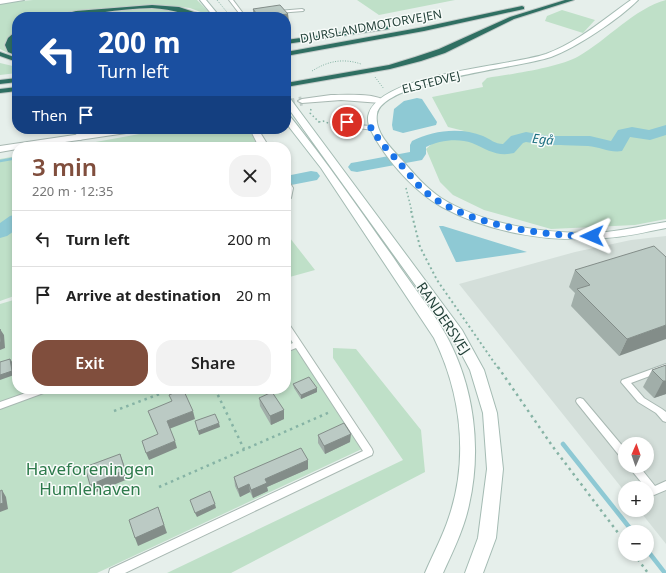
<!DOCTYPE html>
<html lang="en">
<head>
<meta charset="utf-8">
<style>
  :root { --surface:#fff; --page:#f2f2f2; --text:#222; --muted:#767676; --line:#e0e0e0; --accent:#804e3d }
  body { margin:0; font-family:"Noto Sans",sans-serif; background:var(--page); color:var(--text); height:100vh; display:flex; flex-direction:column; font-size:15px; white-space:nowrap }
  * { box-sizing:border-box; margin:0 }
  p { font-size:13px; color:var(--muted) }
  .icon { flex:none; width:22px; height:22px; fill:none; stroke:currentColor; stroke-width:2; stroke-linecap:round; stroke-linejoin:round }
  .map { position:relative; flex:1; overflow:hidden }
  .sheet { position:absolute; left:12px; top:142px; width:279px; height:252px; display:flex; flex-direction:column; background:var(--surface); border-radius:16px; box-shadow:0 2px 6px #0003 }
  .sheet>* { flex:none }
  .banner { position:absolute; left:12px; top:12px; width:279px; height:122px; border-radius:16px; box-shadow:0 2px 6px #0003; background:#1a4fa0; color:#fff; overflow:hidden }
  .needle { width:26px; rotate:2deg }
  .fabs { position:absolute; left:618px; top:437px; display:grid; gap:8px }
  .fabs a { display:grid; place-items:center; width:36px; height:36px; border-radius:50%; background:var(--surface); box-shadow:0 2px 6px #0003; font-size:20px }
  .pin { position:absolute; display:grid; place-items:center; width:34px; height:34px; color:#fff; margin:-17px; border:2px solid #fff; border-radius:50%; box-shadow:0 1px 4px #0007 }
  .me { position:absolute; width:44px; margin:-22px; rotate:269deg; stroke-linejoin:round; filter:drop-shadow(0 0 3px #0008) }
  .turn { display:flex; align-items:center; gap:14px; height:84px; padding:0 20px; font-size:18px }
  .turn .icon { width:52px; height:52px; stroke-width:2.5 }
  .turn b { display:block; font-size:28px; line-height:34px }
  .then { display:flex; align-items:center; height:38px; padding:0 20px; background:#0003; gap:8px; font-size:15px }
  .round { display:grid; place-items:center; flex:none; width:42px; height:42px; border-radius:16px; background:var(--page) }
  .summary { display:flex; align-items:center; justify-content:space-between; height:68px; padding:0 20px }
  h1 { font-size:24px; font-weight:600; line-height:30px; color:var(--accent) }
  .action { display:flex; gap:8px; margin-top:auto; padding:8px 20px }
  .action a { flex:1; height:46px; border-radius:16px; background:var(--accent); color:#fff; font-size:16px; font-weight:600; line-height:46px; text-align:center }
  .action a+a { background:var(--page); color:var(--text) }
  ul { padding:0; list-style:none }
  li { display:flex; align-items:center; gap:12px; height:56px; padding:0 20px; border-top:1px solid var(--line) }
  li div { flex:1 }
  li b { display:block; font-size:15px }
  li em { font-style:normal }
  .map>svg:first-child { display:block }
</style>
</head>
<body>
<div class="map">
<svg width="666" height="573" viewBox="0 0 666 573">
  <rect width="100%" height="100%" fill="#e6efeb"/>
  <!-- built -->
  <path fill="#d4dfda" fill-rule="evenodd" d="M666,236V544L639,510H647V488H625V492L459,284L575,252L631,240ZM625,444H647V466H625Z"/>
  <!-- green -->
  <path fill="#bfe0c8" d="M33,0H197L214,17L190,8L160,5L132,6L48,17H17V30L8,38L6,45L10,54L0,49V3Z
    M357,0H455L379,15Z
    M666,0V219L635,225L551,229L484,210L453,195L440,182L426,149L441,136L464,131L448,127L432,97L483,87L482,83L487,78C511,74 558,68 579,56C607,40 635,8 666,0Z
    M157,8L173,10L196,17H68L113,11Z
    M562,10L595,20L583,33L545,21L547,16Z
    M0,63L17,67V73L0,75Z
    M167,129H249L258,147H68Z
    M17,156V295L0,301V159Z
    M286,233L315,270L286,278Z
    M17,299V389H286V328L364,448L97,573H0V304Z
    M333,348L356,349L421,430L425,472L231,573H167L403,460L333,358Z"/>
  <!-- water -->
  <path fill="#8ec9d4" d="M417,98L422,99L437,122L436,125L403,133L393,130L392,125L394,109L404,101Z
    M439,226H443L527,252L458,262H456Z"/>
  <g fill="none" stroke-linecap="round" stroke-linejoin="round">
    <!-- stream-far1 -->
    <path stroke="#8ec9d4" stroke-width="2.5" d="M0,161L17,158"/>
    <!-- stream -->
    <path stroke="#8ec9d4" stroke-width="4.5" d="M563,444L633,532
      M647,550L665,573"/>
    <!-- river -->
    <path fill="#8ec9d4" fill-rule="evenodd" d="M666,125V135L650,140L630,137L622,151C610,153 600,147 588,146C567,145 547,146 526,142L523,143L514,153C497,157 488,150 472,143C459,138 439,140 426,147V154L422,160L357,172L351,171L348,167L351,163L357,162L410,152V145L412,141C433,130 461,127 483,136C490,139 495,144 503,144L511,136L526,132L549,136H590L611,141L618,130L632,127L649,130Z
      M311,171L317,172L320,176L317,180L286,186V176Z
      M17,214V229L7,236L0,238V223L10,216Z"/>
    <!-- street-tunnel -->
    <path stroke="#bfccc8" stroke-width="9" stroke-dasharray="9 4.5" stroke-linecap="butt" d="M286,104L302,101"/>
    <defs>
      <path id="lane" d="M229,0H233L245,16L262,13L264,14L251,17H242Z
        M302,9L304,10L303,11L278,13L276,12L278,11Z
        M347,119L354,125L373,126L376,128L373,130L351,127L344,121Z
        M75,129H81L83,138L82,139L80,140L77,138Z
        M286,323L289,324L372,449L373,452L372,455L125,573H109L110,569L363,451L296,348L286,352V346L293,343L286,332Z
        M666,364V370L631,383L644,398L662,409L666,412V422L663,421L656,413L638,402L621,382L622,380Z
        M37,389H50L49,391L0,409V402Z
        M580,398L583,399L625,449V460L622,459L577,403L576,401L577,399Z
        M628,466H639L655,486L666,481V490L654,495L651,494L647,488H646Z"/>
      <path id="street" d="M331,95C344,95 376,93 385,101L381,103L341,100L302,103L298,101L302,99Z
        M115,129H137L133,132L31,147H17V149L0,152V146Z
        M250,129H258L269,147H259Z
        M286,182L290,183L293,188L291,198L286,201Z"/>
      <path id="secondary" d="M0,0H24L0,4Z
        M200,0H206L220,17H214Z
        M631,0H638C619,19 576,48 551,57C519,68 383,81 377,114C374,132 391,148 402,160C414,174 426,188 441,198C485,226 555,236 606,232C626,230 646,225 666,222V228C646,232 626,237 605,238C551,243 490,233 442,207C417,193 393,167 378,143C373,134 365,123 369,113C384,73 507,67 546,54C578,42 604,19 631,0Z
        M286,97H289L462,330L484,370L497,413L503,469L496,538L483,573H465L478,538L487,469L483,413L470,370L452,336L286,105Z
        M286,114L289,115C326,161 359,209 393,257C410,283 431,308 446,335C474,386 482,448 469,505C464,529 453,551 443,573H425C433,554 443,536 449,517C469,458 461,393 434,338L321,168L286,123Z"/>
      <path id="highway" d="M565,0H574L514,19L445,53L421,61L390,69L286,87V83L389,65L415,57L439,49L510,17Z
        M152,5L179,7L209,17C191,17 173,9 152,8C118,8 85,17 52,17L76,11Z
        M522,6L524,7V9L424,31L286,56V52L424,27Z
        M387,26L389,27V29L286,44V40Z
        M17,30V36L13,40V45L17,51V56L8,52L5,45L8,38Z
        M0,52L17,58V62L0,56Z
        M17,78V82L0,84V80Z
        M17,87V91L0,93V89Z"/>
    </defs>
    <!-- lane casing -->
    <use href="#lane" stroke="#a8b8b2" stroke-width="2"/>
    <!-- street casing -->
    <use href="#street" stroke="#a8b8b2" stroke-width="2"/>
    <!-- secondary casing -->
    <use href="#secondary" stroke="#a4bbb3" stroke-width="2"/>
    <!-- highway casing -->
    <use href="#highway" stroke="#c2cac8" stroke-width="2"/>
    <!-- path-far3 -->
    <path stroke="#86b3a5" stroke-width="1" stroke-dasharray="1 1.5" stroke-linecap="butt" d="M217,0L231,17
      M312,71C328,61 343,58 361,64
      M375,77L384,89"/>
    <!-- path-far2 -->
    <path stroke="#86b3a5" stroke-width="1.5" stroke-dasharray="1.5 2.5" stroke-linecap="butt" d="M311,109L310,113L319,122L316,123
      M319,122L323,121L341,128
      M406,188L412,212"/>
    <!-- path-far1 -->
    <path stroke="#86b3a5" stroke-width="2" stroke-dasharray="2 3" stroke-linecap="butt" d="M411,211L420,247L437,280L498,368"/>
    <!-- path -->
    <path stroke="#86b3a5" stroke-width="2.5" stroke-dasharray="2.5 4" stroke-linecap="butt" d="M498,367L553,447L625,542
      M215,389L244,449
      M114,411L173,389
      M159,487L330,412
      M634,554L648,573"/>
    <!-- lane -->
    <use href="#lane" fill="#fff" fill-rule="evenodd"/>
    <!-- street -->
    <use href="#street" fill="#fff" fill-rule="evenodd"/>
    <!-- secondary -->
    <use href="#secondary" fill="#fff" fill-rule="evenodd"/>
    <!-- highway -->
    <use href="#highway" fill="#2f6f62" fill-rule="evenodd"/>
  </g>
  <!-- wall -->
  <path fill="#a1aea9" d="M253,9L288,14L289,24L286,17H253Z
    M666,257L619,356L571,306L575,293L569,287L575,270Z
    M666,365V394L654,398L643,387L652,370Z
    M293,384L317,392L301,399L294,388Z
    M259,398L284,410V419L271,425L260,406Z
    M318,435L350,442L325,454L318,443Z
    M308,469L267,487L268,491L253,498L250,492L240,497L235,486L234,477Z"/>
  <!-- shaded-wall -->
  <path fill="#838d89" d="M288,14L289,24H286V17H264Z
    M666,325V339L619,356L627,339Z
    M0,329L4,335L5,348L0,350Z
    M10,359L13,363L14,375L0,380V375Z
    M663,381H666V394L654,398Z
    M317,388V392L301,399V395Z
    M284,410V419L271,425L270,416Z
    M193,411L195,419L169,429L167,421Z
    M219,423L220,427L199,435L198,431Z
    M351,434L350,442L325,454L324,446Z
    M175,441L177,448L149,460L146,453Z
    M120,454L123,462L128,479L94,493L90,485Z
    M308,460V469L267,487L268,491L253,498L251,490L265,479Z
    M249,484L250,492L240,497L238,489Z
    M2,490L6,497L8,509L0,512V504Z
    M215,504L216,508L197,517L195,513Z
    M158,507L167,533L138,546L135,538Z"/>
  <!-- building -->
  <path fill="#bbcac4" stroke="#838d89" d="M280,5L288,14L264,17H259L253,9Z
    M654,246L666,257V325L627,339L577,289L590,285L575,270Z
    M0,329L1,342H0Z
    M10,359L12,371L0,375V362Z
    M666,365V381H663L652,370Z
    M309,377L317,388L301,395L293,384Z
    M183,389L193,411L167,421L175,441L146,453L142,441L158,434L148,411L172,401L169,395Z
    M272,392L284,410L270,416L259,398Z
    M215,414L219,423L198,431L195,421Z
    M344,423L351,434L324,446L318,435Z
    M301,448L308,460L265,479L267,483L251,490L249,484L238,489L234,477Z
    M120,454L125,470L90,485L85,467Z
    M2,490L3,503L0,504V491Z
    M210,491L215,504L195,513L190,500Z
    M158,507L164,525L135,538L129,520Z"/>
  <g fill="none" stroke-linecap="round" stroke-linejoin="round">
    <!-- route -->
    <path stroke="#1a73e8" stroke-width="7" stroke-dasharray="0 12.6" d="M347,122L353,126L373,128C377,140 388,150 396,159C404,168 412,178 420,187C458,224 541,236 592,236"/>
  </g>
  <g text-anchor="middle" dominant-baseline="central" stroke-width="3" stroke-linejoin="round" paint-order="stroke">
    <!-- far-street labels -->
    <g font-size="12" fill="#24423a" stroke="#f7fbf9">
      <text transform="translate(371 26) rotate(-10)">DJURSLANDMOTORVEJEN</text>
      <text transform="translate(431 82) rotate(-14)">ELSTEDVEJ</text>
    </g>
    <!-- far-water labels -->
    <g font-size="13" font-style="italic" fill="#1c6f80" stroke="#f7fbf9">
      <text transform="translate(543 139) rotate(6)">Egå</text>
    </g>
    <!-- street labels -->
    <g font-size="14" fill="#24423a" stroke="#f7fbf9">
      <text transform="translate(444 318) rotate(56)">RANDERSVEJ</text>
    </g>
    <!-- near-park labels -->
    <g font-size="17" fill="#2d7a4b" stroke="#f7fbf9">
      <text x="90" y="468">Haveforeningen<tspan x="90" dy="20">Humlehaven</tspan></text>
    </g>
  </g>
</svg>
<div class="fabs">
<a><svg class="needle" viewBox="-14 -14 28 28"><path d="M0-13l5 13h-10z" fill="#e53935"/><path d="M0 13l5-13h-10z" fill="#767676"/></svg></a>
<a>+</a>
<a>−</a>
</div>
<div class="pin" style="left:347px;top:122px;background:#d93025"><svg class="icon" aria-label="arrive" viewBox="0 0 24 24"><path d="M6 21V4h12l-3 4 3 4H6"/></svg></div>
<svg class="me" style="left:592px;top:236px" viewBox="-20 -20 40 40"><path d="M0-17L14 15 0 8-14 15z" fill="#1a73e8" stroke="#fff" stroke-width="4"/></svg>
<div class="banner">
<div class="turn"><svg class="icon" aria-label="left" viewBox="0 0 24 24"><path d="M17 20v-9H6M10 6l-5 5 5 5"/></svg><div><b>200 m</b>Turn left</div></div>
<div class="then">Then<svg class="icon" aria-label="arrive" viewBox="0 0 24 24"><path d="M6 21V4h12l-3 4 3 4H6"/></svg></div>
</div>
<section class="sheet">
<div class="summary"><div><h1>3 min</h1><p>220 m · 12:35</p></div><a class="round"><svg class="icon" aria-label="close" viewBox="0 0 24 24"><path d="M6 6l12 12M18 6L6 18"/></svg></a></div>
<ul>
<li><svg class="icon" aria-label="left" viewBox="0 0 24 24"><path d="M17 20v-9H6M10 6l-5 5 5 5"/></svg><div><b>Turn left</b></div><em>200 m</em></li>
<li><svg class="icon" aria-label="arrive" viewBox="0 0 24 24"><path d="M6 21V4h12l-3 4 3 4H6"/></svg><div><b>Arrive at destination</b></div><em>20 m</em></li>
</ul>
<div class="action"><a>Exit</a><a>Share</a></div>
</section>
</div>
</body>
</html>
